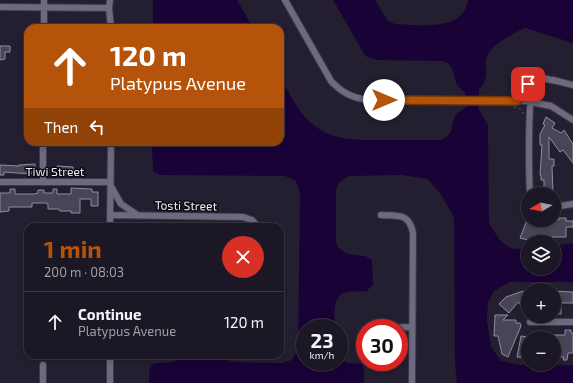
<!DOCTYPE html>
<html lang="en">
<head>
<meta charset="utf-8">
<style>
  :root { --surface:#1b1724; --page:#282431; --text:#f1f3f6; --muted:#a09fa6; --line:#393641; --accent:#b45309 }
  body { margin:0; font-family:"Exo 2",sans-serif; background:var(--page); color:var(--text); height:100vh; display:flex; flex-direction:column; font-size:15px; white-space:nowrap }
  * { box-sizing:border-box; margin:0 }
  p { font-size:13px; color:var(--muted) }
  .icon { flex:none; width:22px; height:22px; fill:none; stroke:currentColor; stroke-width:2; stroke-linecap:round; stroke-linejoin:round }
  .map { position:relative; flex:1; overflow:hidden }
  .side { position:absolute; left:24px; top:223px; width:260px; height:136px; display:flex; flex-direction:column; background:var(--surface); border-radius:12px; box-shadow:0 2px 6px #0003,0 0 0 1px var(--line) }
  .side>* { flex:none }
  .guide { position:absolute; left:24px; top:24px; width:260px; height:122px; border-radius:12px; box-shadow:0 2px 6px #0003,0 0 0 1px var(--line); background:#b45309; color:#fff; overflow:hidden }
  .needle { width:26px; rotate:260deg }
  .fabs { position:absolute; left:521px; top:187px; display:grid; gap:8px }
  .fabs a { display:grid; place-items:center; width:40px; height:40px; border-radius:50%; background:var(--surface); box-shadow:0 2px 6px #0003,0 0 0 1px var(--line); font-size:20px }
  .speed { position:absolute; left:296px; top:319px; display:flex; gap:8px; font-size:20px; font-weight:700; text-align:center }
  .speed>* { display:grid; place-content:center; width:52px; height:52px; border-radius:50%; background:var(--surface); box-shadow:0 2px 6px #0003,0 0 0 1px var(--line); line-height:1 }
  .speed small { font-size:10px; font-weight:400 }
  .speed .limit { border:6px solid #d22; background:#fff; color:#111 }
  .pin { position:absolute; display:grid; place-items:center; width:34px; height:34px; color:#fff; margin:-17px; border-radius:8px; box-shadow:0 2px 6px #0006 }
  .me { position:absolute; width:44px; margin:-22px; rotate:90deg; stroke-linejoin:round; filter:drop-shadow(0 0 3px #0008) }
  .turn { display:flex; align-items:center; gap:14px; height:84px; padding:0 20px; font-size:18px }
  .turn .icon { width:52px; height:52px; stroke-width:2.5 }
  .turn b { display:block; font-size:28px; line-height:34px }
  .then { display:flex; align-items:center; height:38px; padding:0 20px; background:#0003; gap:8px; font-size:15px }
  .round { display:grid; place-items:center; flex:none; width:42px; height:42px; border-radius:21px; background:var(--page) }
  .overview { display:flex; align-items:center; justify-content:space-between; height:68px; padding:0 20px }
  h1 { font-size:24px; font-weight:700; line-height:30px; color:var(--accent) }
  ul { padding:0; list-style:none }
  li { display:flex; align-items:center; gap:12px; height:60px; padding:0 20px; border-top:1px solid var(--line) }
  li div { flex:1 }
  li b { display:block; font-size:15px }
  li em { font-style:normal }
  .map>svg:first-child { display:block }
</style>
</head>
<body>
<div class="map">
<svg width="573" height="383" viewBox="0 0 573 383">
  <rect width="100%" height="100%" fill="#241f30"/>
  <!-- water -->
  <path fill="#190336" d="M153,0H237L253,28H153Z
    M333,0H375L388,21L395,24C418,25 464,32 468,0H573V43L525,28C515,32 493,44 488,54C482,68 492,74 479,90V110L488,125L489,223L499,239L506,245L513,249L528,248V268H554V246L573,243V282H510L494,291L488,303L487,321L491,347L501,361L521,365H573V383H457L455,364L454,217L442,196L428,179L402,175L349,176C342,180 338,182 336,190V241L338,247L342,251L348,254L365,256L372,260L373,284L367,291C360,292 354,291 347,292C331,295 335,317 335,328H305V362H339V357L347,363L362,364L364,369V383H149V371L152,364L157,363L174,362L183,355H224L229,361L235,362L282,363L292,360L298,350L300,193L296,181L285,176L159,175L153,171L152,146L157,142H280V77C288,91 295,106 306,118C328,142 357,140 387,140C405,140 422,140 440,140C457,134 449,126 456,114L466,107L465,92C462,90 457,87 456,82C452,72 455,65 442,61L378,60L367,57L363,52Z"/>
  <!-- building -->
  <path fill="#494457" stroke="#908ba1" d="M0,46H10V52H5V59L0,60Z
    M546,117L555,123L552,128L561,133L564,130L573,144V163L563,150L560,152L549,137V159H554V166H552L553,194H544V180H541V175H540L542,145H540V134L545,125L543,124Z
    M35,164V173H31V174L4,172V175H0V165L19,166V165Z
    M57,166L73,167V171H68V174H57Z
    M71,188L92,189V192H98V206H91V199H80V213H71V211H60L59,209H48V204L46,203H32V207H9V211L0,212V193H10V189H15V194H34L38,193V190H44V193H53V189H57V194H71Z
    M559,218H566V221H573V227H566V237H552V239L532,241L520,238L527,220H559Z
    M523,291L524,293L528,292V313L518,302L509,313L499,304L506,297Z
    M554,291L573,292V303H561V314H555Z
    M495,315H508L503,320H516V323H520L521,326L508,357L502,354L498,336H494Z
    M565,330H571V333H573V353H568L567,360H563L564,357H555L554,353V335H565Z
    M521,336L528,337V358L517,357Z"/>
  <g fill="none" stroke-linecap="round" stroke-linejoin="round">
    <defs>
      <path id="minor" d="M110,0L109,8L111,28
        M285,0L331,81C342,93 353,98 368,100L526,101L551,106L573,120
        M0,7L109,8
        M44,28V0
        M553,80L573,85
        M517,101L532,77H543
        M0,182H110
        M43,182V142
        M112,188L121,204L136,214
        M530,194C529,178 527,89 535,81C540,76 551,80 556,81
        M554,207L573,204
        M110,215L243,217L252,220L258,227
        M381,215C399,216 409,213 413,233L412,383
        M110,227L111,142
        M530,322H573
        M380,328L412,327
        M110,355V383
        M43,383V365"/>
    </defs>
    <!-- minor casing -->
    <use href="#minor" stroke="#3f3a4a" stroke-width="8"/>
    <!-- path -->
    <path stroke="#686373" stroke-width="1" stroke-dasharray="2 3" stroke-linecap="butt" d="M514,107L520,109L524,114"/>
    <!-- minor -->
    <use href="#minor" stroke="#6e697e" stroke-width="6"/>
  </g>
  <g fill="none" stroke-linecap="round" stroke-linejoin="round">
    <defs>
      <path id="route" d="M384,100L517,101L528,84"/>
    </defs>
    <!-- route casing -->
    <use href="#route" stroke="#753606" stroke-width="10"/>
    <!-- route -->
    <use href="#route" stroke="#b45309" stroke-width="7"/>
  </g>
  <g text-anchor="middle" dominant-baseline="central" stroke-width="3" stroke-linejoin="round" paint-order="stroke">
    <!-- street labels -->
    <g font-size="12" fill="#f0edf9" stroke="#0c0a12">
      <text x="55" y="171">Tiwi Street</text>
      <text transform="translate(186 205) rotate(1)">Tosti Street</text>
    </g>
  </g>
</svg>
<div class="fabs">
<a><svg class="needle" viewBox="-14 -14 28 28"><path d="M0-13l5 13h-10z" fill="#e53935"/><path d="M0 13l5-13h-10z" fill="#a09fa6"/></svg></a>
<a><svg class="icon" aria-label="layers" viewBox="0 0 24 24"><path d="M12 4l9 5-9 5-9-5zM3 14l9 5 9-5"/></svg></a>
<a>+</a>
<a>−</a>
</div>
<div class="speed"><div>23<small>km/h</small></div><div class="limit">30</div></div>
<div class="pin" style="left:528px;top:84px;background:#d93025"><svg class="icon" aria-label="arrive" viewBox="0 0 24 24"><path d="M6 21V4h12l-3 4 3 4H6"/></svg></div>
<svg class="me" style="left:384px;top:100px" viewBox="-20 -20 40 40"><circle r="19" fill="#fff"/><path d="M0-13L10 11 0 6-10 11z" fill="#b45309"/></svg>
<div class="guide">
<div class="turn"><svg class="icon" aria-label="ahead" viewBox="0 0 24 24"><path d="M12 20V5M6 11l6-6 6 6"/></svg><div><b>120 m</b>Platypus Avenue</div></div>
<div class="then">Then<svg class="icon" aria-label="left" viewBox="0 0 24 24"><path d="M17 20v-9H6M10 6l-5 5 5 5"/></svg></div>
</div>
<section class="side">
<div class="overview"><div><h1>1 min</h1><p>200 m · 08:03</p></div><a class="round" style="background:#d93025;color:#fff"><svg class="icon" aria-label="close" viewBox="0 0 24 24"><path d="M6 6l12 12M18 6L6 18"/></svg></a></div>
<ul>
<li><svg class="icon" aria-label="ahead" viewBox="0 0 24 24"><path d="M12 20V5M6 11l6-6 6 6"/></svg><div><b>Continue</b><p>Platypus Avenue</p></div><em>120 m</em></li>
</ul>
</section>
</div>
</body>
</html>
